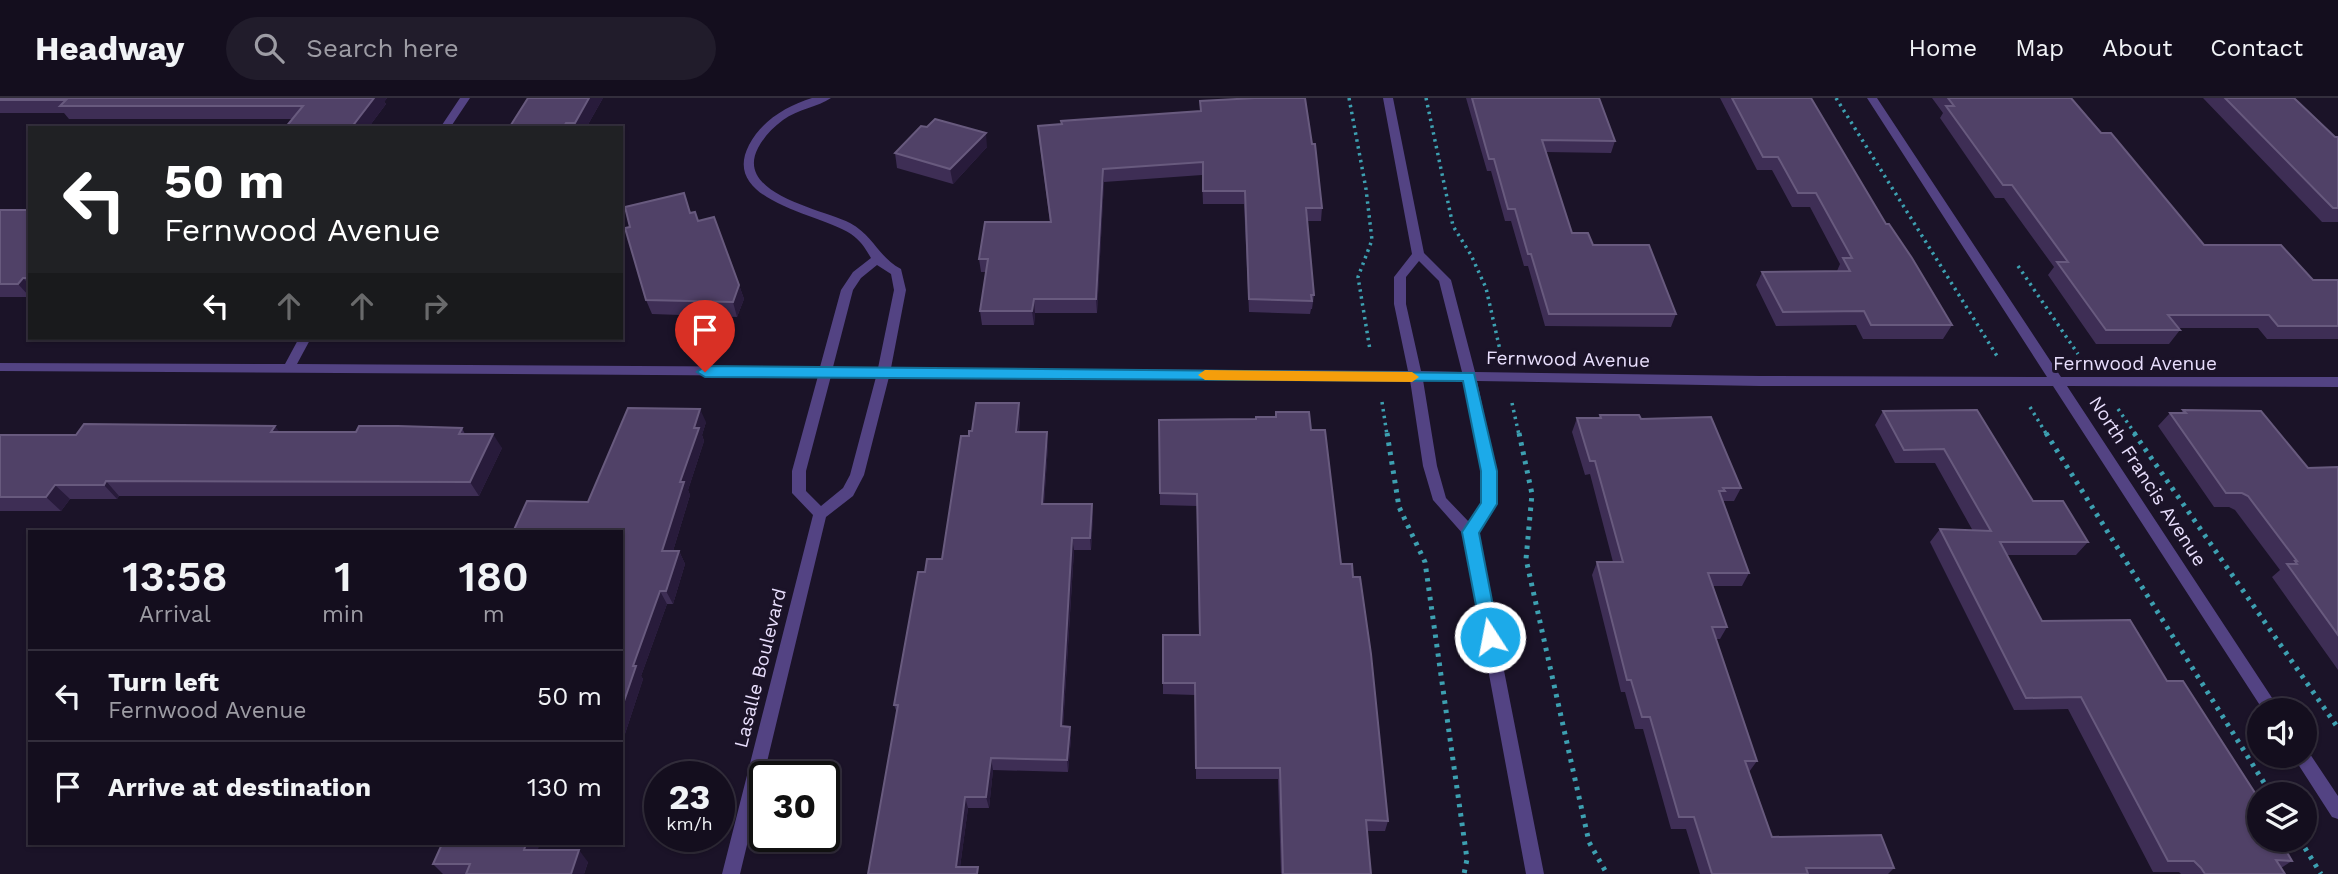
<!DOCTYPE html>
<html lang="en">
<head>
<meta charset="utf-8">
<style>
  :root { --surface:#140e1e; --page:#211c2b; --text:#f1f3f6; --muted:#9d9ca4; --line:#332e3c }
  body { margin:0; font-family:"Work Sans",sans-serif; background:var(--page); color:var(--text); height:100vh; display:flex; flex-direction:column; font-size:26px; white-space:nowrap }
  * { box-sizing:border-box; margin:0 }
  p { font-size:23px; color:var(--muted) }
  .icon { flex:none; width:38px; height:38px; fill:none; stroke:currentColor; stroke-width:2; stroke-linecap:round; stroke-linejoin:round }
  .map { position:relative; flex:1; overflow:hidden }
  .sheet { position:absolute; left:28px; top:432px; width:595px; height:315px; display:flex; flex-direction:column; background:var(--surface); border-radius:0px; box-shadow:0 2px 5px #0004,0 0 0 2px var(--line) }
  .sheet>* { flex:none }
  .banner { position:absolute; left:28px; top:28px; width:595px; height:214px; border-radius:0px; box-shadow:0 2px 5px #0004,0 0 0 2px var(--line); background:#202124; color:#fff; overflow:hidden }
  .fabs { position:absolute; left:2247px; top:600px; display:grid; gap:14px }
  .fabs a { display:grid; place-items:center; width:70px; height:70px; border-radius:50%; background:var(--surface); box-shadow:0 2px 5px #0004,0 0 0 2px var(--line); font-size:35px }
  .speed { position:absolute; left:644px; top:663px; display:flex; gap:14px; font-size:35px; font-weight:700; text-align:center }
  .speed>* { display:grid; place-content:center; width:91px; height:91px; border-radius:50%; background:var(--surface); box-shadow:0 2px 5px #0004,0 0 0 2px var(--line); line-height:1 }
  .speed small { font-size:18px; font-weight:400 }
  .speed .limit { border:4px solid #111; border-radius:10px; background:#fff; color:#111 }
  .pin { position:absolute; display:grid; place-items:center; width:60px; height:60px; color:#fff; margin:-72px -30px; border-radius:50% 50% 50% 0; rotate:-45deg; box-shadow:0 0 7px #0007 }
  .pin .icon { rotate:45deg }
  .me { position:absolute; width:77px; margin:-38px; rotate:349deg; stroke-linejoin:round; filter:drop-shadow(0 0 5px #0008) }
  .turn { display:flex; align-items:center; gap:24px; height:147px; padding:0 21px; font-size:32px }
  .turn .icon { width:91px; height:91px; stroke-width:2.5 }
  .turn b { display:block; font-size:49px; line-height:60px }
  .lanes { display:flex; align-items:center; height:66px; padding:0 21px; background:#0003; justify-content:center; gap:35px; direction:ltr }
  .lanes .off { opacity:.35 }
  .eta { display:flex; justify-content:space-evenly; align-items:center; height:119px; text-align:center }
  .eta b { font-size:42px; font-weight:600; line-height:49px }
  ul { padding:0; list-style:none }
  li { display:flex; align-items:center; gap:21px; height:91px; padding:0 21px; border-top:2px solid var(--line) }
  li div { flex:1 }
  li b { display:block; font-size:26px }
  li em { font-style:normal }
  header { display:flex; align-items:center; gap:42px; box-sizing:border-box; height:98px; padding:0 35px; background:var(--surface); border-bottom:2px solid var(--line) }
  header strong { font-size:33px }
  nav { display:flex; gap:38px; margin-inline-start:auto; font-size:24px }
  .search { width:490px; height:63px; background:var(--page); display:flex; align-items:center; gap:18px; box-sizing:border-box; padding:0 24px; border-radius:38px; color:var(--muted); font-size:26px }
  .map>svg:first-child { display:block }
</style>
</head>
<body>
<header>
<strong>Headway</strong>
<div class="search"><svg class="icon" aria-label="search" viewBox="0 0 24 24"><circle cx="10" cy="10" r="6"/><path d="M15 15l6 6"/></svg>Search here</div>
<nav><a>Home</a><a>Map</a><a>About</a><a>Contact</a></nav>
</header>
<div class="map">
<svg width="2338" height="776" viewBox="0 0 2338 776">
  <rect width="100%" height="100%" fill="#1b1328"/>
  <g fill="none" stroke-linecap="round" stroke-linejoin="round">
    <!-- path-far1 -->
    <path stroke="#3da0b1" stroke-width="3.5" stroke-dasharray="2.5 4.5" stroke-linecap="butt" d="M1349,0L1366,91L1372,142L1358,179L1370,252
      M1426,0L1453,128L1471,157L1486,190L1500,252
      M1836,0L1997,258
      M2018,168L2078,256
      M1382,304L1387,337
      M1512,305L1519,337
      M2030,309L2047,337
      M2118,311L2136,337"/>
    <!-- path -->
    <path stroke="#3da0b1" stroke-width="5" stroke-dasharray="3.5 6" stroke-linecap="butt" d="M1387,335L1399,409L1425,464L1467,761L1464,776
      M1519,335L1532,396L1526,461L1589,744L1607,776
      M2046,335L2271,696
      M2134,335L2338,630
      M2300,742L2321,776"/>
    <!-- street -->
    <path fill="#534383" fill-rule="evenodd" d="M460,0H470L450,30H440Z
      M812,0H831C818,9 798,11 783,22C772,30 764,39 758,50C734,96 822,111 850,125C874,138 878,159 901,171L906,192L891,270L1408,273L1394,206V179L1412,156L1383,0H1393L1424,155L1451,182L1475,274L1760,278L2047,279L1867,0H1877L2061,279H2338V289L2067,288L2280,612H2263L2053,288H1760L1477,283L1496,373V406L1477,435L1544,776H1526L1463,436L1433,402L1423,368L1410,282L889,279L864,377L853,398L826,419L740,776H722L813,417L792,395V373L818,278L0,273V265L285,266L299,240H311L297,266L820,269L841,192L853,174L871,160C865,150 861,143 851,136C818,115 720,103 749,47C762,22 787,8 812,0ZM1419,163L1439,183L1462,274L1421,273L1406,206V179ZM877,167L891,176L894,192L878,270L833,269L853,192L861,180ZM831,278L876,279L850,377L843,390L821,408L806,393V373ZM1423,282L1464,283L1482,373V405L1469,424L1446,400L1437,368Z
      M2305,652L2308,653L2338,698V721L2332,719L2296,663L2294,658H2305Z"/>
  </g>
  <!-- wall -->
  <path fill="#3e2e55" d="M0,0H387L384,4L386,6L368,30H285L292,21H69L64,15H0Z
    M603,0L586,30H509Z
    M1466,0H1599L1615,43L1611,55L1546,54L1572,135L1593,147L1676,216L1671,229L1545,228L1528,168H1524L1511,123H1505L1491,73H1487Z
    M1720,0H1811L1886,126L1952,227L1943,241H1863L1856,227L1776,228L1756,187L1762,174L1837,173L1840,166L1810,109H1792L1772,72H1757Z
    M1932,0H2071L2204,147L2313,182H2338V241H2267L2258,230H2178L2180,232L2169,246H2096L2048,177L2054,169L2004,100H1995L1940,20L1943,15Z
    M2203,0H2294L2335,39H2338V124H2322Z
    M1200,3L1322,110L1321,123H1307L1314,197L1312,211H1311L1310,216L1249,214L1244,106H1203L1202,77L1104,84L1097,215H1035L1034,227H982L980,213L986,174H981L979,161L1050,124L1039,41L1200,13Z
    M927,29L987,49L953,86L897,70L895,55Z
    M0,112H30V199H0Z
    M691,115L739,187L744,201L737,219L652,216L646,202Z
    M2183,312L2308,370L2338,369V572L2272,479L2280,472L2235,412L2229,409H2214L2158,328L2170,315H2181Z
    M1883,313L2033,403L2088,444L2076,457H2007L2042,523L2167,583L2257,698L2255,699L2292,763L2281,770L2285,776H2181L2179,774H2153L2068,611L2014,612L1930,444L1940,431L1973,433L1935,365H1895L1875,327Z
    M1276,314L1311,332L1341,466L1388,723L1385,733H1367L1371,776H1281L1278,681H1196L1195,597L1163,596V585L1199,537L1197,408L1160,407L1159,322L1256,321L1275,319Z
    M1600,317L1641,321L1741,390L1734,403H1723L1749,475L1742,488H1713L1727,529L1720,541H1716L1757,663L1749,674L1772,739L1894,770L1888,776H1700L1686,731H1671L1643,631H1635L1625,594H1621L1592,477L1597,464H1613L1590,376L1585,377L1572,334L1577,320H1599Z
    M1020,318L1019,334L1048,347L1044,406H1092L1093,418L1091,452H1074L1063,629H1070L1071,640L1068,674L993,672L989,710H968L960,769L868,776L897,615L894,607L925,474L942,461L969,338L972,333Z
    M706,324L702,337L704,343L688,392L690,397L673,453H679L685,466L673,506H667L641,578L643,581L621,648V434L588,404Z
    M462,330L465,336L502,350L479,398H119L117,401H70L61,413H0V337L356,334Z
    M537,752L588,764L584,776H443L433,766Z"/>
  <!-- shaded-wall -->
  <path fill="#281b3b" d="M374,0H387L384,4L386,6L368,30H351Z
    M589,0H603L586,30H577L575,25Z
    M986,35L987,49L953,86L950,71Z
    M1103,71L1104,84L1097,215L1096,201Z
    M23,180L30,187V199L18,186Z
    M739,187L744,201L737,219L733,204Z
    M1034,201L1035,215L1034,227L1032,213Z
    M1019,305L1020,318L1017,347L1016,334Z
    M700,311L706,324L702,337L704,343L688,392L690,397L669,466L662,453L694,330Z
    M275,328L286,342L271,334Z
    M1047,334L1048,347L1043,418L1042,406Z
    M493,336L502,350L479,398L470,384Z
    M106,383L119,398L117,401L104,387Z
    M55,387L70,401L61,413L46,399Z
    M1092,406L1093,418L1091,452L1090,440Z
    M1072,440L1074,452L1062,640L1061,628Z
    M679,453L685,466L673,506L666,493Z
    M660,493L667,506L641,578L643,581L621,648V612L633,568Z
    M1070,629L1071,640L1068,674L1067,662Z
    M991,660L993,672L989,710L986,699Z
    M965,699L968,710L959,776L956,769Z
    M526,746H540L533,764L524,752Z
    M579,752L588,764L584,776H571Z"/>
  <!-- building -->
  <path fill="#504167" stroke="#685a7e" stroke-width="2" d="M0,0H374L351,30H285L303,8H60L66,2H0Z
    M528,0H589L575,25H566L563,30H509Z
    M1255,0H1305L1312,46H1315L1322,110H1306L1314,197H1311L1312,203L1249,201L1245,93H1203V64L1103,71L1096,201H1034L1032,213H980L988,161H979L985,124H1051L1038,28L1062,26L1061,23L1201,13L1200,3Z
    M1472,0H1599L1615,43L1542,42L1572,135H1588L1593,147H1649L1676,216H1549L1531,156H1528L1515,111H1508L1494,61H1489Z
    M1732,0H1811L1886,126H1889L1912,160L1952,227H1871L1864,213L1783,214L1762,174L1850,173L1843,160H1852L1816,95H1798L1778,59H1763Z
    M1948,0H2071L2101,35H2111L2204,147H2281L2313,182H2338V228H2278L2269,217H2168L2180,232H2106L2057,164H2068L2012,87H2003L1946,8H1954Z
    M2225,0H2294L2335,39H2338V110H2333Z
    M935,21L986,35L950,71L895,55L921,28L927,29Z
    M684,95L690,115L695,114L698,123L714,119L739,187L733,204L646,202L625,130L630,129L625,109Z
    M0,112H30V180H23L18,186H0Z
    M976,305H1019L1016,334H1047L1042,406H1092L1090,440H1072L1061,628L1070,629L1067,662L991,660L986,699H965L956,769H978L977,776H868L898,607H894L918,474H925L927,461H942L961,338H969V333H972Z
    M628,310L700,311L694,330H699L680,384H684L662,453H679L666,493H660L633,568H636L621,612V434H513L527,403L588,404Z
    M1977,312L2033,403H2063L2088,444H2000L2042,523L2130,522L2167,583H2183L2257,698H2254L2259,706V742H2280L2292,763L2276,762L2285,776H2205L2201,770L2194,763H2168L2081,599L2026,600L1940,431L1991,433L1944,351L1904,352L1883,313Z
    M2183,312L2261,313L2308,370L2338,369V537L2287,466H2297L2295,463H2297L2248,398L2242,395H2226L2170,315H2186Z
    M1276,314H1309L1311,332H1325L1341,466H1352L1353,479H1360L1371,556L1388,723L1366,722L1371,776H1283L1280,670H1196L1195,585H1163V537H1200L1197,396L1160,395L1159,322L1256,321V319H1276Z
    M1600,317H1639L1641,321L1711,319L1741,390H1723L1725,393H1719L1749,475H1708L1727,529H1712L1757,663H1745L1772,739L1881,737L1894,770H1806L1808,776H1712L1694,719H1679L1650,619H1642L1631,582H1627L1597,464H1623L1595,363H1590L1577,320H1601Z
    M84,326L275,328L271,334H356L359,328H398L462,330L459,336H493L470,384L106,383L104,387H55L46,399H0V337H76Z
    M442,746H526L524,752H579L571,776H466L470,766H433Z"/>
  <!-- route -->
  <path fill="#1caae9" stroke="#126e97" stroke-width="2" d="M705,268L1474,275L1497,373V406L1479,435L1499,539L1497,544L1490,546L1484,544L1482,539L1462,434L1481,405V373L1463,283L705,279L697,274Z"/>
  <!-- slow -->
  <path fill="#f59e0b" d="M1205,272L1412,274L1419,279L1412,284L1205,282L1198,277Z"/>
  <g text-anchor="middle" dominant-baseline="central" stroke-width="6" stroke-linejoin="round" paint-order="stroke">
    <!-- street labels -->
    <g font-size="19" fill="#e8defc" stroke="#1b1328">
      <text transform="translate(1568 261) rotate(1)">Fernwood Avenue</text>
      <text x="2135" y="265">Fernwood Avenue</text>
      <text transform="translate(2148 383) rotate(57)">North Francis Avenue</text>
      <text transform="translate(760 570) rotate(-76)">Lasalle Boulevard</text>
    </g>
  </g>
</svg>
<div class="fabs">
<a><svg class="icon" aria-label="sound" viewBox="0 0 24 24"><path d="M4 9h4l5-4v14l-5-4H4zM17 9q2 3 0 6"/></svg></a>
<a><svg class="icon" aria-label="layers" viewBox="0 0 24 24"><path d="M12 4l9 5-9 5-9-5zM3 14l9 5 9-5"/></svg></a>
</div>
<div class="speed"><div>23<small>km/h</small></div><div class="limit">30</div></div>
<div class="pin" style="left:705px;top:274px;background:#d93025"><svg class="icon" aria-label="arrive" viewBox="0 0 24 24"><path d="M6 21V4h12l-3 4 3 4H6"/></svg></div>
<svg class="me" style="left:1490px;top:539px" viewBox="-20 -20 40 40"><circle r="17" fill="#1caae9" stroke="#fff" stroke-width="3"/><path d="M0-11L8 9 0 5-8 9z" fill="#fff"/></svg>
<div class="banner">
<div class="turn"><svg class="icon" aria-label="left" viewBox="0 0 24 24"><path d="M17 20v-9H6M10 6l-5 5 5 5"/></svg><div><b>50 m</b>Fernwood Avenue</div></div>
<div class="lanes"><svg class="icon" aria-label="left" viewBox="0 0 24 24"><path d="M17 20v-9H6M10 6l-5 5 5 5"/></svg><svg class="icon off" aria-label="ahead" viewBox="0 0 24 24"><path d="M12 20V5M6 11l6-6 6 6"/></svg><svg class="icon off" aria-label="ahead" viewBox="0 0 24 24"><path d="M12 20V5M6 11l6-6 6 6"/></svg><svg class="icon off" aria-label="right" viewBox="0 0 24 24"><path d="M7 20v-9h11M14 6l5 5-5 5"/></svg></div>
</div>
<section class="sheet">
<div class="eta">
<div><b>13:58</b><p>Arrival</p></div>
<div><b>1</b><p>min</p></div>
<div><b>180</b><p>m</p></div>
</div>
<ul>
<li><svg class="icon" aria-label="left" viewBox="0 0 24 24"><path d="M17 20v-9H6M10 6l-5 5 5 5"/></svg><div><b>Turn left</b><p>Fernwood Avenue</p></div><em>50 m</em></li>
<li><svg class="icon" aria-label="arrive" viewBox="0 0 24 24"><path d="M6 21V4h12l-3 4 3 4H6"/></svg><div><b>Arrive at destination</b></div><em>130 m</em></li>
</ul>
</section>
</div>
</body>
</html>
